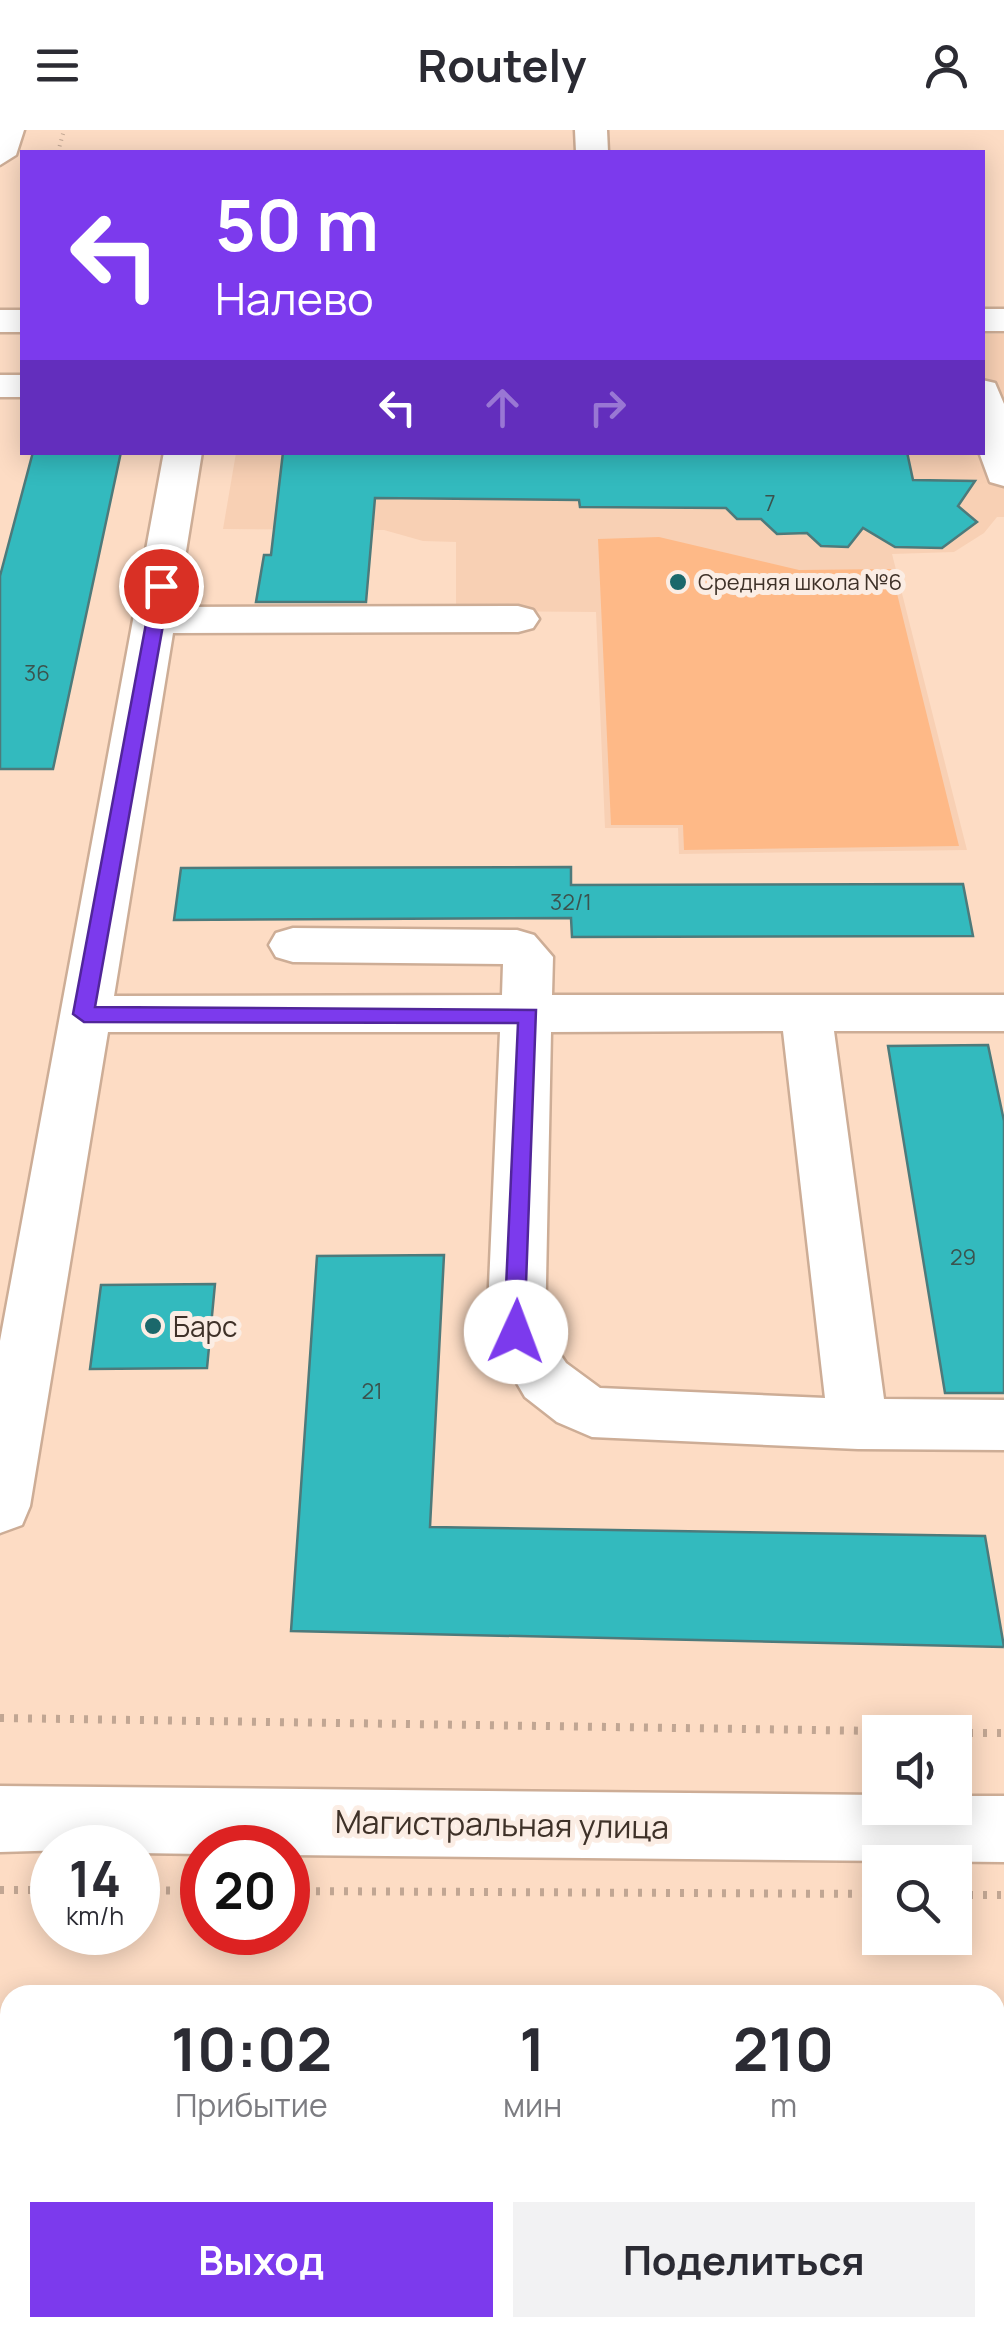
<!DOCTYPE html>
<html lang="ru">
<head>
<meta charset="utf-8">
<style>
  :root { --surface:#fff; --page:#f2f2f3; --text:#2b2b33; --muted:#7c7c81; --accent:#7c3aed }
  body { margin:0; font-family:Manrope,sans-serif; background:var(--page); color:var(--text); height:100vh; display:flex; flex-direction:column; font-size:38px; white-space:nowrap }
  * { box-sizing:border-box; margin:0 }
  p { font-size:32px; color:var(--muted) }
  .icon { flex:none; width:55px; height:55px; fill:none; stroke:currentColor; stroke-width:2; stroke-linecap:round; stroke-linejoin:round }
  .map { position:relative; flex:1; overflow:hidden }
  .side { position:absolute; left:0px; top:1855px; width:1005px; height:352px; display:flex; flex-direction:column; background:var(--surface); border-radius:30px 30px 0 0; box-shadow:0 5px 25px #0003 }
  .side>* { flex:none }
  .banner { position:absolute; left:20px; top:20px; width:965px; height:305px; border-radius:0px; box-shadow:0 5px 25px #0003; background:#7c3aed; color:#fff; overflow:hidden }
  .fabs { position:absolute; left:862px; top:1585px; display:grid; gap:20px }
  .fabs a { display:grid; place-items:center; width:110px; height:110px; border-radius:0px; background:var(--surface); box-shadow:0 5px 25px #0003; font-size:50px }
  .speed { position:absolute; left:30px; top:1695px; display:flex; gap:20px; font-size:50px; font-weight:700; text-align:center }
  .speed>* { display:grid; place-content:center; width:130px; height:130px; border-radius:50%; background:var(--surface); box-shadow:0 5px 25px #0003; line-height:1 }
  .speed small { font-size:25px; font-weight:400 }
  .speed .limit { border:15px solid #d22; background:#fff; color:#111 }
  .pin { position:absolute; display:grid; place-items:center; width:85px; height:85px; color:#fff; margin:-42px; border:5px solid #fff; border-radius:50%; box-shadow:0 2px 10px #0007 }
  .me { position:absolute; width:110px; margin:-55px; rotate:2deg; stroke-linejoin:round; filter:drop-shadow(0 0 8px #0008) }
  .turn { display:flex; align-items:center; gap:35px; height:210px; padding:0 30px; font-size:45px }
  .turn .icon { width:130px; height:130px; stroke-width:2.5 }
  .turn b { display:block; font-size:70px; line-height:85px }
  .lanes { display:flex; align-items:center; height:95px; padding:0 30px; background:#0003; justify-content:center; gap:50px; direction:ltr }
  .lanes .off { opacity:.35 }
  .eta { display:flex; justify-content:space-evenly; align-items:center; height:170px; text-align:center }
  .eta b { font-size:60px; font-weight:700; line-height:70px }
  .action { display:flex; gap:20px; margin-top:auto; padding:20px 30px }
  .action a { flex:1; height:115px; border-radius:0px; background:var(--accent); color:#fff; font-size:40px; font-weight:700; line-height:115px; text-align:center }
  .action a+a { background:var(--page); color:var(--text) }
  header { display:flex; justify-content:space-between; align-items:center; height:130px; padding:0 30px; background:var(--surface); font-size:45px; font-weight:700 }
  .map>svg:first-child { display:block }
</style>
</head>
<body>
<header><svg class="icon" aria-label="menu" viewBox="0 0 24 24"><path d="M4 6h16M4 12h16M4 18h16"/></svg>Routely<svg class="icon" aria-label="person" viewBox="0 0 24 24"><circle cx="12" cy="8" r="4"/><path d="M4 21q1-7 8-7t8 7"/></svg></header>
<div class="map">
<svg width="1004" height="2206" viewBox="0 0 1004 2206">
  <rect width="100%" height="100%" fill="#fddcc4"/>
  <!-- built -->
  <path fill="#f8d0b4" d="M983,204H1004V387H997L984,403L954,422L892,424L967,720L679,724L678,698H605L596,482L456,481V412L423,411L384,400L223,399L236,323L982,322Z"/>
  <!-- green -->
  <path fill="#feb987" d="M659,407L799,440L891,439L959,716L684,720L683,695H611L598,409Z"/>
  <!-- building -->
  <path fill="#33babe" stroke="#4d7a7b" stroke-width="2.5" d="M33,322H121L53,639H0V446Z
    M283,322H907L913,350L975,351L958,376L977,392L942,418L895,417L863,398L848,417L821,416L807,403L777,404L761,389H737L726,378L580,377L579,370L375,368L366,472H256L264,425H271Z
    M571,737V755L963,754L973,806L572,807L571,788L174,790L181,738Z
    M988,915L1004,991V1263H945L888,916Z
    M444,1125L430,1397L985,1406L1004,1517L291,1501L317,1126Z
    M215,1154L207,1238L90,1239L101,1155Z"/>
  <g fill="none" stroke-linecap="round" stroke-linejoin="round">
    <defs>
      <path id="minor" d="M0,0H24L16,25L0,35Z
        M575,0H607L608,22H576Z
        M982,179H1004V201H982Z
        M0,180H22V202H0Z
        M0,245H22V267H0Z
        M982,250L995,253L1004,274V356L990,352L979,322Z
        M164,322H202L177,477L518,476L533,480L539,489L533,498L518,502L173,503L114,866L502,865L503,834L293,832L276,827L269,815L276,803L293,798L517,800L534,805L553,827L552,865H1004V901H834L884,1269L1004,1270V1320L858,1319L592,1307L557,1292L525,1267L487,1202L500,902H108L30,1376L22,1395L0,1403V1211ZM783,901L825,1268L600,1258L566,1233L545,1202L551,902Z
        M0,1656L880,1665V1678H955V1666H1004V1732L288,1725V1718H202V1724L138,1723V1718L0,1722Z"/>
    </defs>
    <!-- minor casing -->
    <use href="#minor" stroke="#cdad96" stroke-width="5"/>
    <!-- path-far1 -->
    <path stroke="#c1a693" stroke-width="4" stroke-dasharray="1 5" stroke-linecap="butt" d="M58,22L64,0"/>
    <!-- path -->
    <path stroke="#c1a693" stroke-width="8" stroke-dasharray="4 10" stroke-linecap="butt" d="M0,1588L950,1602
      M955,1603H1004
      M0,1760H52
      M138,1760L202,1761
      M288,1761L880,1764
      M955,1765H1004"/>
    <!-- minor -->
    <use href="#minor" fill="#fff" fill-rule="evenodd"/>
  </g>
  <!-- route -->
  <path fill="#7c3aed" stroke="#51269a" stroke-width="2.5" d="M161,451L170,456L95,877L536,880L524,1209H508L504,1202L518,893L84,892L73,884L153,456Z"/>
  <!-- markers -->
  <g fill="#1b686b" stroke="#fbede4" stroke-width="4">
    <circle cx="678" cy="452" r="10"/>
    <circle cx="153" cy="1196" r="10"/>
  </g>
  <g text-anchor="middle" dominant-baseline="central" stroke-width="10" stroke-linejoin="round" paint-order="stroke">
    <!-- number labels -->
    <g font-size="22" fill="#3b534e">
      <text x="770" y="373">7</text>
      <text x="37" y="543">36</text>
      <text x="571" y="772">32/1</text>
      <text x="963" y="1127">29</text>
      <text x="372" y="1261">21</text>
    </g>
    <!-- far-poi labels -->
    <g font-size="22" fill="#3e3128" stroke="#fbede4" text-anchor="start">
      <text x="698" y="452">Средняя школа №6</text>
    </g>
    <!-- poi labels -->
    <g font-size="28" fill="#3e3128" stroke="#fbede4" text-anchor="start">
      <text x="173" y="1196">Барс</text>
    </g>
    <!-- near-street labels -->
    <g font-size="32" fill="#3e3128" stroke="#fbede4">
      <text transform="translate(502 1694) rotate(1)">Магистральная улица</text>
    </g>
  </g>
</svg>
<div class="fabs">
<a><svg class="icon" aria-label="sound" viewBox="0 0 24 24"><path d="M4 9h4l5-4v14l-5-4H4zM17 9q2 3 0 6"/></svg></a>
<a><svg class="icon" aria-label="search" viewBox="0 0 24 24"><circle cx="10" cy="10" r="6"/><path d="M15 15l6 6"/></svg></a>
</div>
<div class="speed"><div>14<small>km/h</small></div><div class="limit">20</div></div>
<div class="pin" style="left:161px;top:456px;background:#d93025"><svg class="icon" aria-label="arrive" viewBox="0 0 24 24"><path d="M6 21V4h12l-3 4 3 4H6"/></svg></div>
<svg class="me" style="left:516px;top:1202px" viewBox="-20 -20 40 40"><circle r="19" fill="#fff"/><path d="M0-13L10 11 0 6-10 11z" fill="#7c3aed"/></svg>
<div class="banner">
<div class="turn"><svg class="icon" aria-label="left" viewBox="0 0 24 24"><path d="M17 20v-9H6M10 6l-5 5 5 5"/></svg><div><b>50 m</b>Налево</div></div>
<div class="lanes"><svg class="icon" aria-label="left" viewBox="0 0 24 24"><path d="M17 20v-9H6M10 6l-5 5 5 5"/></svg><svg class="icon off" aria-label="ahead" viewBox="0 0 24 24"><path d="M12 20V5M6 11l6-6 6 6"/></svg><svg class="icon off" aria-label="right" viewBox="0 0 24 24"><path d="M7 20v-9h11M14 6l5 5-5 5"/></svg></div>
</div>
<section class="side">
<div class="eta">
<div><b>10:02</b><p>Прибытие</p></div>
<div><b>1</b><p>мин</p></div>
<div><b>210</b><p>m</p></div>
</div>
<div class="action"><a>Выход</a><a>Поделиться</a></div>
</section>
</div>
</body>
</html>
